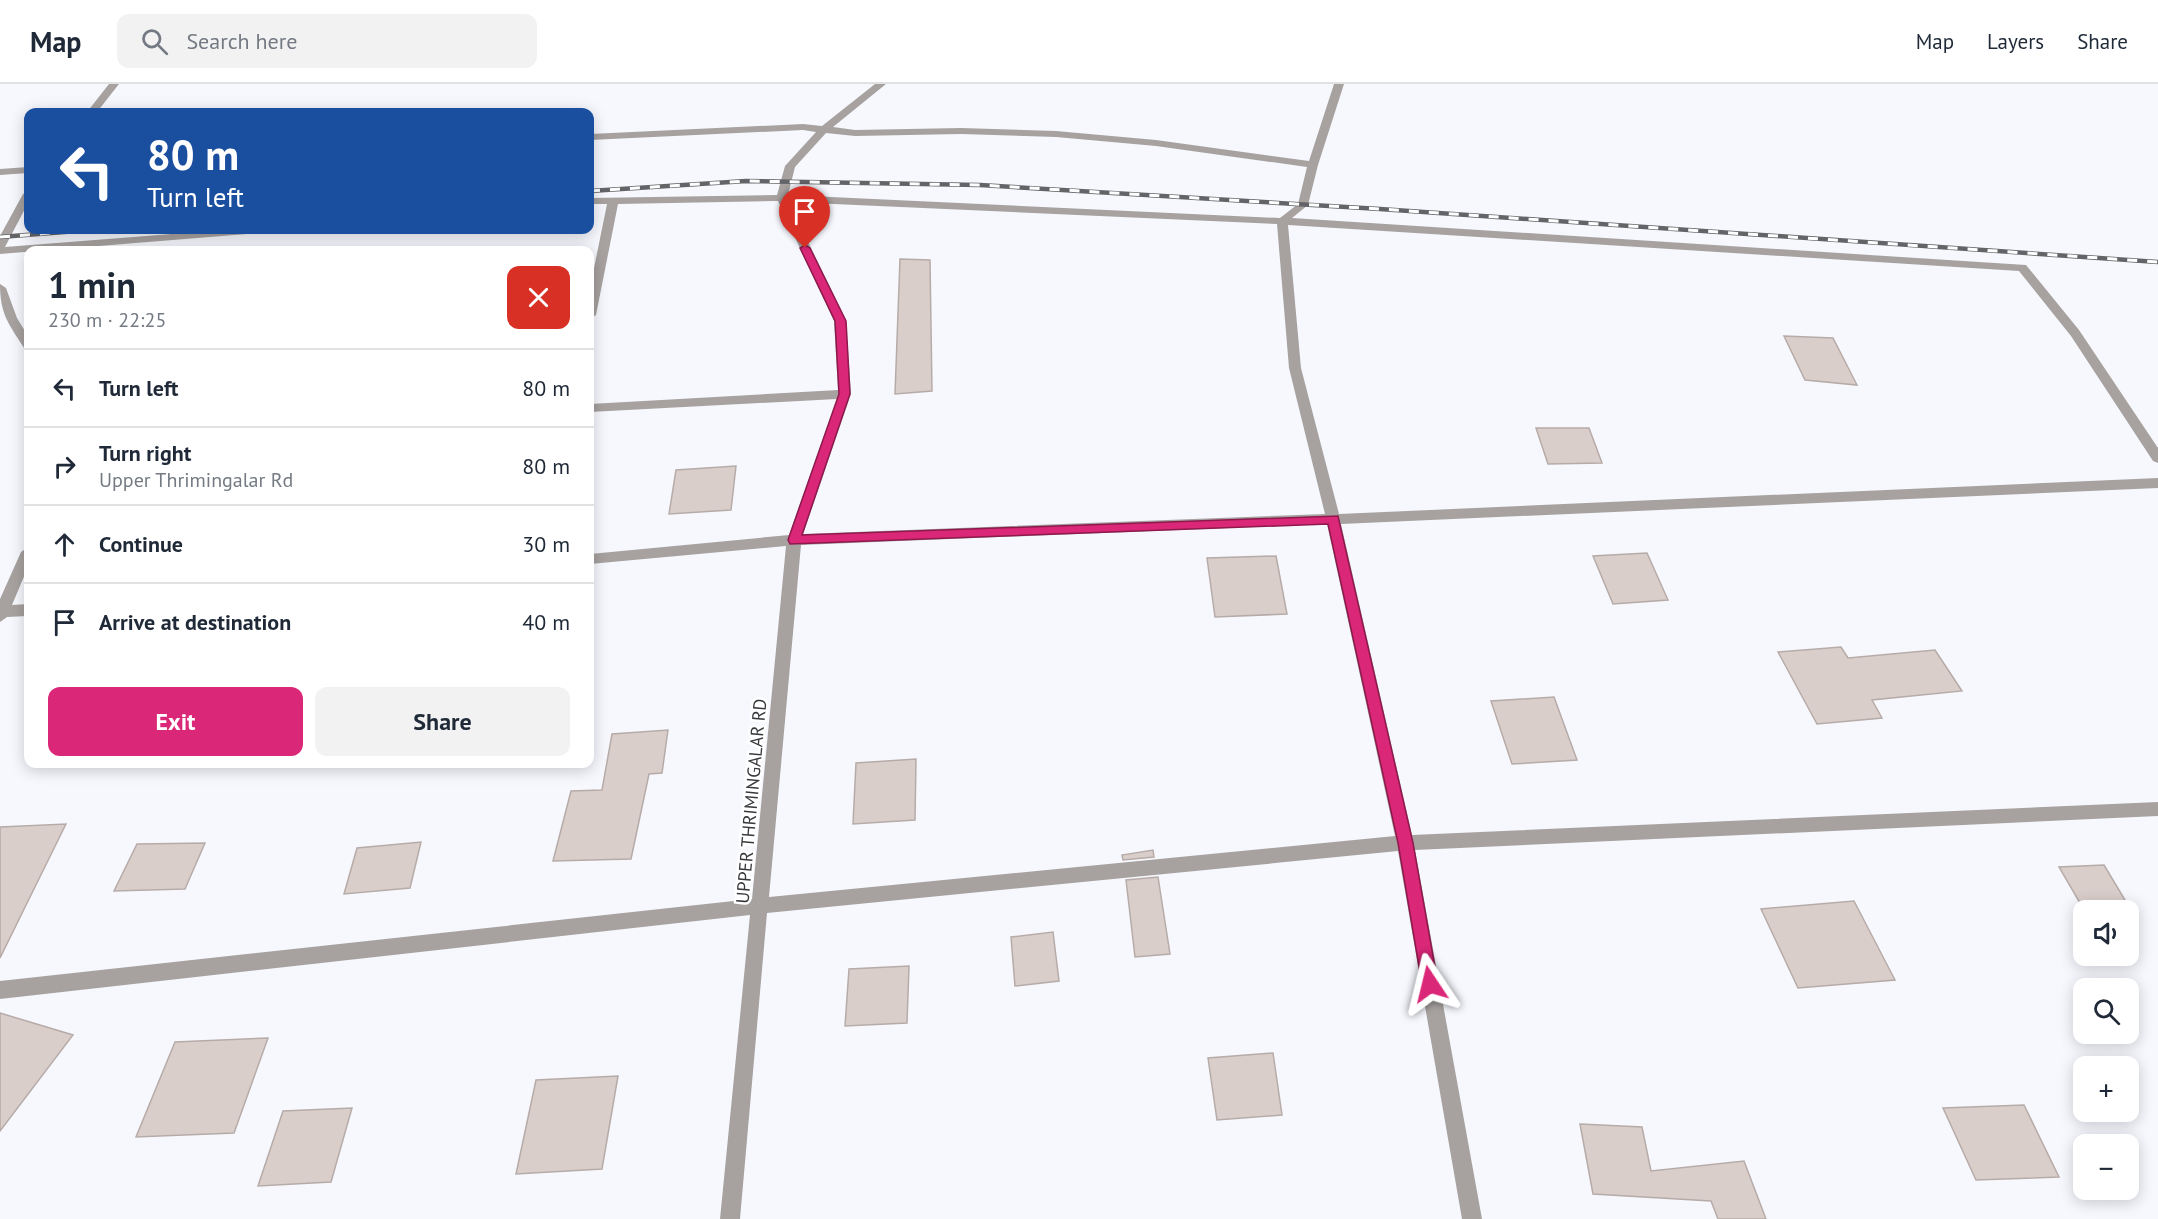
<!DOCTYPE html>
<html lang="en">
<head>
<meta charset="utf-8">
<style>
  :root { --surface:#fff; --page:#f2f2f3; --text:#1f2937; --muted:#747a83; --line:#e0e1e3; --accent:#db2777 }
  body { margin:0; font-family:"PT Sans",sans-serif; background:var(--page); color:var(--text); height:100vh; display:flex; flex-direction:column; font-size:22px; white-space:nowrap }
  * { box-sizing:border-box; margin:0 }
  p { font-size:20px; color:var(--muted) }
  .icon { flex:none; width:33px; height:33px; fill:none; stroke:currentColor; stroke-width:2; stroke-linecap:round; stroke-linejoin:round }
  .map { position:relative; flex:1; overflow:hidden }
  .panel { position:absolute; left:24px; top:162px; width:570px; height:522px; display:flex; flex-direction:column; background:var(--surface); border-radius:12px; box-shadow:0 3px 15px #0003 }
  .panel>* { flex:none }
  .hud { position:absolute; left:24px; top:24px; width:570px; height:126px; border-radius:12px; box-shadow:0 3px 15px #0003; background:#1a4fa0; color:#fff; overflow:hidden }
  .fabs { position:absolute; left:2073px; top:816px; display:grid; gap:12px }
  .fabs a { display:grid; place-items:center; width:66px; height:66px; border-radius:12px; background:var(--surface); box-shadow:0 3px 15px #0003; font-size:30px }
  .pin { position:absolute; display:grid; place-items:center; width:51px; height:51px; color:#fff; margin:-62px -26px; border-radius:50% 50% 50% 0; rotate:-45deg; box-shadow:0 0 6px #0007 }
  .pin .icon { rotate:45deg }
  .me { position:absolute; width:66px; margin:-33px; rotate:350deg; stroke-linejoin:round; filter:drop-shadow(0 0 4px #0008) }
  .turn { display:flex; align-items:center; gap:21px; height:126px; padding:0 24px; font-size:27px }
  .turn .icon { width:78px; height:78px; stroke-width:2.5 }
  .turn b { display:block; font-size:42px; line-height:51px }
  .round { display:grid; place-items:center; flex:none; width:63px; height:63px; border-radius:12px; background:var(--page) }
  .headline { display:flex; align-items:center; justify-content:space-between; height:102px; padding:0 24px }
  h1 { font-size:36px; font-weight:600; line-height:45px }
  .primary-button { display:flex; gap:12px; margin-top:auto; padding:12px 24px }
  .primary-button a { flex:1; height:69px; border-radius:12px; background:var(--accent); color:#fff; font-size:24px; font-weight:600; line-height:69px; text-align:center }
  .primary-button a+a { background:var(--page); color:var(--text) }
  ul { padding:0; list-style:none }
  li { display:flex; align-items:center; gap:18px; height:78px; padding:0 24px; border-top:2px solid var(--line) }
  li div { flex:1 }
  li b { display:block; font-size:22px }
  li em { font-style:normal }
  header { display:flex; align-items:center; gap:36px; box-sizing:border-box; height:84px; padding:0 30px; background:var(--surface); border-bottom:2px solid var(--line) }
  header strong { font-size:28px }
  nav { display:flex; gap:33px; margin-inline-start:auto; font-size:21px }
  .search { width:420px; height:54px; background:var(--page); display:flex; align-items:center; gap:15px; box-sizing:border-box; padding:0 21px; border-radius:12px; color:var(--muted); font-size:22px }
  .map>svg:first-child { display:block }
</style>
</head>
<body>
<header>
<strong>Map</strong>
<div class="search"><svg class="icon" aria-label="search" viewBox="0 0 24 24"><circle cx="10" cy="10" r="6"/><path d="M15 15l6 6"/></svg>Search here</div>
<nav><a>Map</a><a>Layers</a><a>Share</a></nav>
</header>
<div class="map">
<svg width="2158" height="1135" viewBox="0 0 2158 1135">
  <rect width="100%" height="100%" fill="#f6f8fe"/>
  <!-- building -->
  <path fill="#dacecb" stroke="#b7aba8" stroke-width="1.5" d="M900,175L930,176L932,307L895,310Z
    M1784,252L1833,254L1857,301L1805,296Z
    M1536,344H1589L1602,379L1548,380Z
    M736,382L731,426L669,430L676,386Z
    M1647,469L1668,516L1613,520L1593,472Z
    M1276,472L1287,530L1215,533L1207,474Z
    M1841,563L1848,574L1935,566L1962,607L1872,616L1882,634L1817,640L1778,568Z
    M1554,613L1577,676L1512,680L1491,617Z
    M668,646L662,689L649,690L631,775L553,777L571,707L602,706L612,650Z
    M916,675L915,736L853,740L856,679Z
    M66,740L0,874V743Z
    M421,758L410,804L344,810L357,764Z
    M205,759L185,805L114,807L137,760Z
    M1153,766L1154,773L1123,776L1122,771Z
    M2104,781L2131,826H2084L2059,783Z
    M1158,793L1170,870L1135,873L1126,796Z
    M1854,817L1895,896L1798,904L1761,825Z
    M1053,848L1059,897L1015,902L1011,853Z
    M909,882L907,939L845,942L849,885Z
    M0,929L73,951L0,1047Z
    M268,954L234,1049L136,1053L175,958Z
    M1273,969L1282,1031L1217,1036L1208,974Z
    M618,992L602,1085L516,1090L536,996Z
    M2024,1021L2059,1093L1976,1096L1943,1024Z
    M352,1024L331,1098L258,1102L283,1027Z
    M1580,1040L1642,1043L1651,1087L1744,1077L1766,1135H1718L1711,1117L1593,1110Z"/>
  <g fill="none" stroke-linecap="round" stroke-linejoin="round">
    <!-- street -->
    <path fill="#a7a2a0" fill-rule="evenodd" d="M109,0H119L97,28H87Z
      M875,0H886L833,43L855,46L961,44L1056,47L1156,56L1309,77L1334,0H1344L1318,81L1308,121L1292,134L2026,181L2079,246L2158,364V379L2153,377L2071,252L2019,187L1288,141L1301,284L1339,430L2158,394V404L1341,440L1412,751L2158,718V732L1415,766L1482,1135H1462L1398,767L767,829L740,1135H720L750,831L0,915V897L752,815L786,462L590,480V470L789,451L837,315L590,328V320L838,306L834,237L778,117L618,120L596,231L590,235V204L607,120H590V114L777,111L785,82L816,48L803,46L590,56V50L803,40L822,42ZM826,49L855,52L961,50L1056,53L1156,62L1307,83L1298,120L1280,134L788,111L795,83ZM789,118L1277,140L1289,284L1325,430L803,450L851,310L846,237ZM1327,440L1395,752L769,813L801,461Z
      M28,83V89L0,91V85Z
      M28,107V119L5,163L223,146H265L259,149L0,170V152L23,110Z
      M0,200L6,204L17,234L28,252V265L24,264C8,239 0,230 0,200Z
      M28,463V483L12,521L28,520V532L7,533L0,538V515L21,468Z"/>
    <defs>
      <path id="rail" d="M590,107L746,97L980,101L1380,125L2158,178
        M0,153L90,146"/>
    </defs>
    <!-- rail casing -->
    <use href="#rail" stroke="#636468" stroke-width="4.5"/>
    <!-- rail -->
    <use href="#rail" stroke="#fff" stroke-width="3" stroke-dasharray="10" stroke-linecap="butt"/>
  </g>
  <!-- route -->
  <path fill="#db2777" stroke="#8e194d" stroke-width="1.5" d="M805,161L810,164L846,237L850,310L802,451L1338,432L1413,759L1438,900L1436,906L1430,908L1424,906L1422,900L1398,759L1328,440L790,460L788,456L839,310L835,237L800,164Z"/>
  <g text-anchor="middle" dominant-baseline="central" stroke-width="5" stroke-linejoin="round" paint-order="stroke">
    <!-- street labels -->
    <g font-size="18" fill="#38393d" stroke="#fff">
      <text transform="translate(751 717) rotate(-85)">UPPER THRIMINGALAR RD</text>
    </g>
  </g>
</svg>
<div class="fabs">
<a><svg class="icon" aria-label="sound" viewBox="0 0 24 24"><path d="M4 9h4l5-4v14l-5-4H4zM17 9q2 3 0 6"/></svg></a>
<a><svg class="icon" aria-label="search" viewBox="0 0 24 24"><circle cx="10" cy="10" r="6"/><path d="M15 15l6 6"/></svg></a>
<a>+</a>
<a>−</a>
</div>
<div class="pin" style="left:805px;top:164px;background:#d93025"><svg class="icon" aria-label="arrive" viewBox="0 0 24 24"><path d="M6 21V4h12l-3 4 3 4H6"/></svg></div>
<svg class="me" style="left:1430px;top:900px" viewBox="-20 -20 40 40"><path d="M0-17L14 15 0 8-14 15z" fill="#db2777" stroke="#fff" stroke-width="4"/></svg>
<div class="hud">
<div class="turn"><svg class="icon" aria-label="left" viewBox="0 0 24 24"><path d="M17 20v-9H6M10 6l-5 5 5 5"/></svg><div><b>80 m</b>Turn left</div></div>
</div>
<section class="panel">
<div class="headline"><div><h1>1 min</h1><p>230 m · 22:25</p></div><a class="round" style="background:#d93025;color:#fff"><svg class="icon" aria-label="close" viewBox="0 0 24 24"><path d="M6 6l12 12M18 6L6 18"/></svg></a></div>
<ul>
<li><svg class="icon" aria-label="left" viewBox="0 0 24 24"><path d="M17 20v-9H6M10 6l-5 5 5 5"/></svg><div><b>Turn left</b></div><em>80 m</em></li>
<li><svg class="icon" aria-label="right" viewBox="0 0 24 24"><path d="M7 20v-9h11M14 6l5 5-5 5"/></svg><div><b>Turn right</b><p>Upper Thrimingalar Rd</p></div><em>80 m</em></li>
<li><svg class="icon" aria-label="ahead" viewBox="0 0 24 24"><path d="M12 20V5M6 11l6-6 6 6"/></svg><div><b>Continue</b></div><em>30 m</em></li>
<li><svg class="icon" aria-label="arrive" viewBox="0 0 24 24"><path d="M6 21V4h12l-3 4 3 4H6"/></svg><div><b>Arrive at destination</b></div><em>40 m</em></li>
</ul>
<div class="primary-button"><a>Exit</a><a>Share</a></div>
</section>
</div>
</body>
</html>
